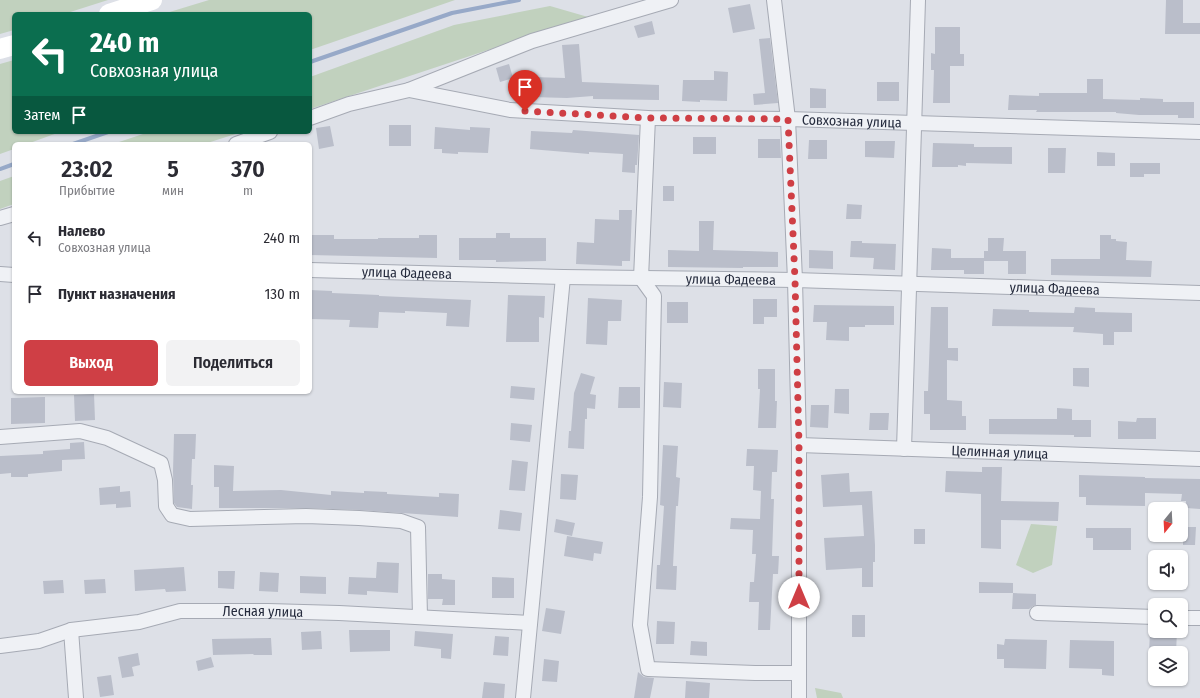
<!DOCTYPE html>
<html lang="ru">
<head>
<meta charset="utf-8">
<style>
  :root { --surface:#fff; --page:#f2f2f3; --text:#2b2b33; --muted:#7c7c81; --accent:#cf3f45 }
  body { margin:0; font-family:"Fira Sans Condensed",sans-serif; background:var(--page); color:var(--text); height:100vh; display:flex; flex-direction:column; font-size:15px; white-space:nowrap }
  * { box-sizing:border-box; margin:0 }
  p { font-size:13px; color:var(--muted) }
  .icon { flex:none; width:22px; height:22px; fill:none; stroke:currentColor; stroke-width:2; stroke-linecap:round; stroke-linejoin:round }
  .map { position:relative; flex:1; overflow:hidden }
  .side { position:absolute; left:12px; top:142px; width:300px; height:252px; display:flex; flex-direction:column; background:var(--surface); border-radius:6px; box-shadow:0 1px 3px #0004 }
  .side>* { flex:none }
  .banner { position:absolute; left:12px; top:12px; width:300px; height:122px; border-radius:6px; box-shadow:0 1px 3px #0004; background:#0b6e4f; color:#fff; overflow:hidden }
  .needle { width:26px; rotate:198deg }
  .tools { position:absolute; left:1148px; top:502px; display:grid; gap:8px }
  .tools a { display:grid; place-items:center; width:40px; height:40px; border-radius:6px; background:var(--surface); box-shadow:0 1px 3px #0004; font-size:20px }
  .pin { position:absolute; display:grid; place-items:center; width:34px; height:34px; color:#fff; margin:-41px -17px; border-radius:50% 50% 50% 0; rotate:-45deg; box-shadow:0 0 4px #0007 }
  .pin .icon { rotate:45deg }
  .me { position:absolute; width:44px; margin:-22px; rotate:0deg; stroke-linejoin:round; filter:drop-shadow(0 0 3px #0008) }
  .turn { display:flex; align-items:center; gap:14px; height:84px; padding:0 12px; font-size:18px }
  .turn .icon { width:52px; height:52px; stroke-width:2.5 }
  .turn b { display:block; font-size:28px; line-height:34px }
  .then { display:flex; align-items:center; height:38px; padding:0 12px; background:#0003; gap:8px; font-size:15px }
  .eta { display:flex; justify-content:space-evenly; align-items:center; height:68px; text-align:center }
  .eta b { font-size:24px; font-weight:600; line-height:28px }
  .cta { display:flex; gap:8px; margin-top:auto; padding:8px 12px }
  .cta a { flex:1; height:46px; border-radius:6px; background:var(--accent); color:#fff; font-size:16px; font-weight:600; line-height:46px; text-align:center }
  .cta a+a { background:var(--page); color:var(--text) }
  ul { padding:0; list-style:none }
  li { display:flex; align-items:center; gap:12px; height:56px; padding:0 12px }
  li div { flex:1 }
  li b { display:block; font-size:15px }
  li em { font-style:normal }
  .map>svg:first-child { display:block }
</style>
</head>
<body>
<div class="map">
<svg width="1200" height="698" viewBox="0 0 1200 698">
  <rect width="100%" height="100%" fill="#dde0e7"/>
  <!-- green -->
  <path fill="#c1d1be" d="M0,0H108L64,14H14V30L0,34Z
    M209,0H455L310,50V14H163Z
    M550,6L588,17L310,109V77L454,25Z
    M14,60V132H60L27,144H14V149L0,154V64Z
    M149,132H242L204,144H113Z
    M14,176V204L0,209V181Z
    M1031,524L1057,526L1052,565L1033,573L1016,565Z
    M815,688L841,693L843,698H817Z"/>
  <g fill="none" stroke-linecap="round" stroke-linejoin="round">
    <!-- stream -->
    <path stroke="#97a9c8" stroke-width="4" d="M310,62L452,13L519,0
      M73,144L108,132
      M0,169L14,164"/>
  </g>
  <!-- building -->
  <path fill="#babeca" d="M1166,0H1183V23H1200V34H1165Z
    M750,4L755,29L733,33L728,8Z
    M652,21L655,34L638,38L634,26Z
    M935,27H960V54H964V66H950V103H933L934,70H931V53L935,54Z
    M770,38L778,103L754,105L753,94L765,93L759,39Z
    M579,44L582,82L659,85V100L593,99V96L567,98L531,97L532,77L565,78L562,45Z
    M509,64L513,78L500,82L496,68Z
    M714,71L728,72L727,101L700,100V102L682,101L683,80H714Z
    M1087,79H1103V99L1140,100V98L1163,99V102H1194V118H1178V115H1139L1116,113V112H1036L1037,110H1008L1009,95L1039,96V93H1087Z
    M877,82H899V101H877Z
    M810,88L826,89V108H810Z
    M389,125H411V146H389Z
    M330,126L334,146L319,149L316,128Z
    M435,127L470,130V127L490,128L488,153L458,152V154L442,153V149H434Z
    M573,130L639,135L637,165H635V173L622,172L623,154L589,152V154L530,149L531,131L572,133Z
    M693,137H716V154H693Z
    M758,139H780L781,158H758Z
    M809,140H827V159H808Z
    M865,141H895L894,158L865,157Z
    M933,143L974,144V147H1012V164L966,163V166L958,165V167H932Z
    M1048,148H1066L1065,173H1048Z
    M1097,152L1115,153V166H1097Z
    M1130,163H1160V174H1144V177H1130Z
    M663,186H674V201H663Z
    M847,204L862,205L861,219H846Z
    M619,210H632L630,261H622V266L576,264L577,242L594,243L595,219L619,220Z
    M699,221H714L713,250L778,252V267H743V268L668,267V250L699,251Z
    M496,233H510V238H546V261L496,262V260H459V238H496Z
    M310,235H334V239H378V238H419V235H437V258L310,255Z
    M1100,235H1111V239H1116V241L1127,242L1126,260L1152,261L1151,277L1051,275V259H1100Z
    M988,238H1004L1003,251H1026V274H1008V261H984V274H964V270H931L932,248L951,249V258H984V251H988Z
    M851,241H862V243L896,244L895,270L873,269L874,258L850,257Z
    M809,250L833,251V269L809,268Z
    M310,290L332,291V293L379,295V296L471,300L469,327L446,326L447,313L405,311V313L379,312L378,328L349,327L350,320L310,319Z
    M508,295L545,296L544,318L539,317V342H506Z
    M588,298L622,300L621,321H608L607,345L586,344Z
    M753,299H777V317H764V324H753Z
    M667,302H688V323H667Z
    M814,305L894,306V325H865V327H849V341L826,340L827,322H813Z
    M931,307H948V348H958V361L947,360V400L962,401V416H966V430H930V414H924V391H928Z
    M1075,307L1095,308V312L1132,313V332H1114V345H1103V334L1073,332L1074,327L992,326L993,309L1029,310V312L1074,313Z
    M1073,368H1089V387L1073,386Z
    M758,369H775V401H777L776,428H758L760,389H758Z
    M581,373L595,377L590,394L596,395L595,409L587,408V419H585L584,449L568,448L569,431H571L574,393Z
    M664,382L682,383L681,408L663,407Z
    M511,386L535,388L534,400L510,398Z
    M619,387H640V408H618Z
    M835,389H849V414L834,413Z
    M94,394L95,420L75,421L74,395Z
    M45,397V423L11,424V398Z
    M811,405H829L828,428L810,427Z
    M1057,408L1072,409V420H1091V437H1074V435L989,434V419H1057Z
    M870,413H889L888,430H869Z
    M1137,418H1156V439H1118V421L1136,422Z
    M511,423L532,425L530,442L510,440Z
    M174,434H196L195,459H192L191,485H193L192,509L177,507L174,503L173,472Z
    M84,442L85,459L62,460V471L28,474V477H11V473L0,474V456L43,454V451L70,449V443Z
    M663,445L678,446L676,477L680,478L678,506H676L673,566H677L676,590L656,589L657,565H660L664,506L660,505Z
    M747,449L778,450L777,472H772L771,499H774L772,556H779L778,574H773L770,630H758L759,602H749L750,582H754L756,554H752L753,530L730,529L731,518L760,519L761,491L753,490L754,466H746Z
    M512,460L528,462L525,491L509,490Z
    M214,465L234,466L233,491L281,490L331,495V491L364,493V491L387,492V494L439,497V493L459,494L458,517L360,510L306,508H219V487H214Z
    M982,467H1002L1001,501L1059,502L1058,521L1001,520V549L981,548V494L945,492L946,471L982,472Z
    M849,473L850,492L872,491L875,545V562H873V587H862V568L826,570L824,538L864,536L862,505L823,507L821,475Z
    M561,474L578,475L576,500L560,499Z
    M1079,475L1145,477V478L1200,479V509L1186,508V501H1181L1182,494L1145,493V506L1086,505V497H1079Z
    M120,486V492L130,491L131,507L116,508V504L100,505L99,488Z
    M500,510L522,513L520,531L498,529Z
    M556,519L575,523L572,536L554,532Z
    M1183,527H1196L1195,545H1183Z
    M1086,528H1131V550H1093V538H1086Z
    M914,529H925V544H914Z
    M567,536L603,542L601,554L594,553L593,561L564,556Z
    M377,562L399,563L398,593L367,591V595L348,594L349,577L376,578Z
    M184,567L186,591L166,592L165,589L135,591L134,570Z
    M218,571H235L234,589L218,588Z
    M260,572L279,573L278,592L259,591Z
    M428,574H442V579L455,580V605H442L443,599H428Z
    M300,576L326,577V594L300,593Z
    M492,577L514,578V598H492Z
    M105,579L106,593L85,594L84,580Z
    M63,580L64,593L44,594L43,581Z
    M979,582L1013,583V593H979Z
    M1013,593L1036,594V605L1033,606L1029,609H1012Z
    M546,608L565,611L561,634L542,631Z
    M852,615H865V637H852Z
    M657,621L675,622L674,644H656Z
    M349,630H390V651L350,652Z
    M321,631L322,649L302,650L301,632Z
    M415,631L453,634L451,659L441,658V649L414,646Z
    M1150,631H1177L1176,653H1149Z
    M495,636L509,637L508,656L493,655Z
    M271,638L272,655H254L253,654L213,655L212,639Z
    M1005,639L1047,640L1046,669L1004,668V659H997V644L1004,645Z
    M1070,640L1114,641V676L1102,675V669L1069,668Z
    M691,641L707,642V656L690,655Z
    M138,653L140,665L132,667L134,676L122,678L118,657Z
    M211,657L214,667L198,671L196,661Z
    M544,659L559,661L557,682L542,681Z
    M638,672L644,677L654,678L650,698H634Z
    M111,675L114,695L100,697L97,677Z
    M686,681L710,683L709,698H685Z
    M484,682L505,684L504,698H482Z"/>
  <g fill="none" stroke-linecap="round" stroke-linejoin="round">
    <defs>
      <g id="street">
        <path d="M774,0L788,119L795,280L799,445V698"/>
        <path id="s1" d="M409,90L510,110L648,118L788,119L1200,132"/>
        <path d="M310,118L349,104L409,90L532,41L671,0"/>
        <path d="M648,118L641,278L654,296L650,497L640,625L648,669L755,673H799"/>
        <path d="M236,144L270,132"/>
        <path d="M0,218L14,214"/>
        <path id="s2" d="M310,270L563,277L795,280L1200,293"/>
        <path d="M0,274L14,275"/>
        <path d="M0,437L80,431L107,438L161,463L165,480L166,506L172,515L190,519L306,516L359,518L401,521L418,527L420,617"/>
        <path id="s3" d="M799,445L1200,459"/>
        <path d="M904,449L918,0"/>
        <path d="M1037,613L1155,617"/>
        <path d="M1181,618H1200"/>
        <path d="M71,630L76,698"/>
        <path id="s4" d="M0,646L39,641L71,630L139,622L180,611H268L339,613L530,623"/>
        <path d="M523,698L563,277"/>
      </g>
    </defs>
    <!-- street casing -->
    <use href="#street" stroke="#a6aab4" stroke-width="16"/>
    <!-- street -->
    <use href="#street" stroke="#eff1f5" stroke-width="14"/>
    <!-- secondary -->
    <path stroke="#fff" stroke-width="20" d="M109,14L152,0
      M0,49L14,45"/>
  </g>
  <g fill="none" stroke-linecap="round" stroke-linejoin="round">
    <!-- route -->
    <path stroke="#cf3f45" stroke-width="7" stroke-dasharray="0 12.6" d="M525,111L648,118L788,119L795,280L799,445V597"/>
  </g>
  <g text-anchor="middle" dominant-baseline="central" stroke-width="3" stroke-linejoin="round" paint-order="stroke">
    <!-- street labels -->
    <g font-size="14" fill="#262c3e" stroke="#eceff5">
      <text stroke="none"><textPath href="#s1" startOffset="445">Совхозная улица</textPath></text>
      <text stroke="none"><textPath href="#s2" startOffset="97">улица Фадеева</textPath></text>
      <text stroke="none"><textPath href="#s2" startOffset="421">улица Фадеева</textPath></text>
      <text stroke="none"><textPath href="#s2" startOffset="745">улица Фадеева</textPath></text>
      <text stroke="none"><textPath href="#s3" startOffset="201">Целинная улица</textPath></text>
      <text stroke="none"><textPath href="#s4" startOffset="267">Лесная улица</textPath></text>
    </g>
  </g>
</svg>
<div class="tools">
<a><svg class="needle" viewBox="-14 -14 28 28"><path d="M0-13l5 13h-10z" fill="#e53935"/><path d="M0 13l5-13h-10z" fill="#7c7c81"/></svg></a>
<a><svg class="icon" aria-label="sound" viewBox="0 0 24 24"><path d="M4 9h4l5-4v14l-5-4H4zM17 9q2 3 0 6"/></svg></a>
<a><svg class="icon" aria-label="search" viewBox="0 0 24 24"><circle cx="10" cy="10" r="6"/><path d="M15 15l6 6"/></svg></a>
<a><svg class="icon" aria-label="layers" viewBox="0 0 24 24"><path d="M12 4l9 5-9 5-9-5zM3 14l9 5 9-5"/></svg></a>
</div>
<div class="pin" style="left:525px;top:111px;background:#d93025"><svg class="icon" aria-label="arrive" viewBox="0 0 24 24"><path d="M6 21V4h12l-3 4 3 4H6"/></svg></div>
<svg class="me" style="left:799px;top:597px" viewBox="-20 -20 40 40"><circle r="19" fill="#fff"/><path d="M0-13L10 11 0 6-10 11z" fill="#cf3f45"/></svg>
<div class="banner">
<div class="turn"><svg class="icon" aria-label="left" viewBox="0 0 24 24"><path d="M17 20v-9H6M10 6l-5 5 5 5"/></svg><div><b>240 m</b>Совхозная улица</div></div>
<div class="then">Затем<svg class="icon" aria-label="arrive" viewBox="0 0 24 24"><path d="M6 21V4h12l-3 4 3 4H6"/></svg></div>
</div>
<section class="side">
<div class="eta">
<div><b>23:02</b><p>Прибытие</p></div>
<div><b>5</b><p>мин</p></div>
<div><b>370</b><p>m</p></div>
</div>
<ul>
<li><svg class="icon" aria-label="left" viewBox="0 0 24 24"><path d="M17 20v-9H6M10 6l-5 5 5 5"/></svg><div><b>Налево</b><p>Совхозная улица</p></div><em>240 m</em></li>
<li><svg class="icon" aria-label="arrive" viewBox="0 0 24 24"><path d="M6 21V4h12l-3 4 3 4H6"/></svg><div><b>Пункт назначения</b></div><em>130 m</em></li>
</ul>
<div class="cta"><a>Выход</a><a>Поделиться</a></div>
</section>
</div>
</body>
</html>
